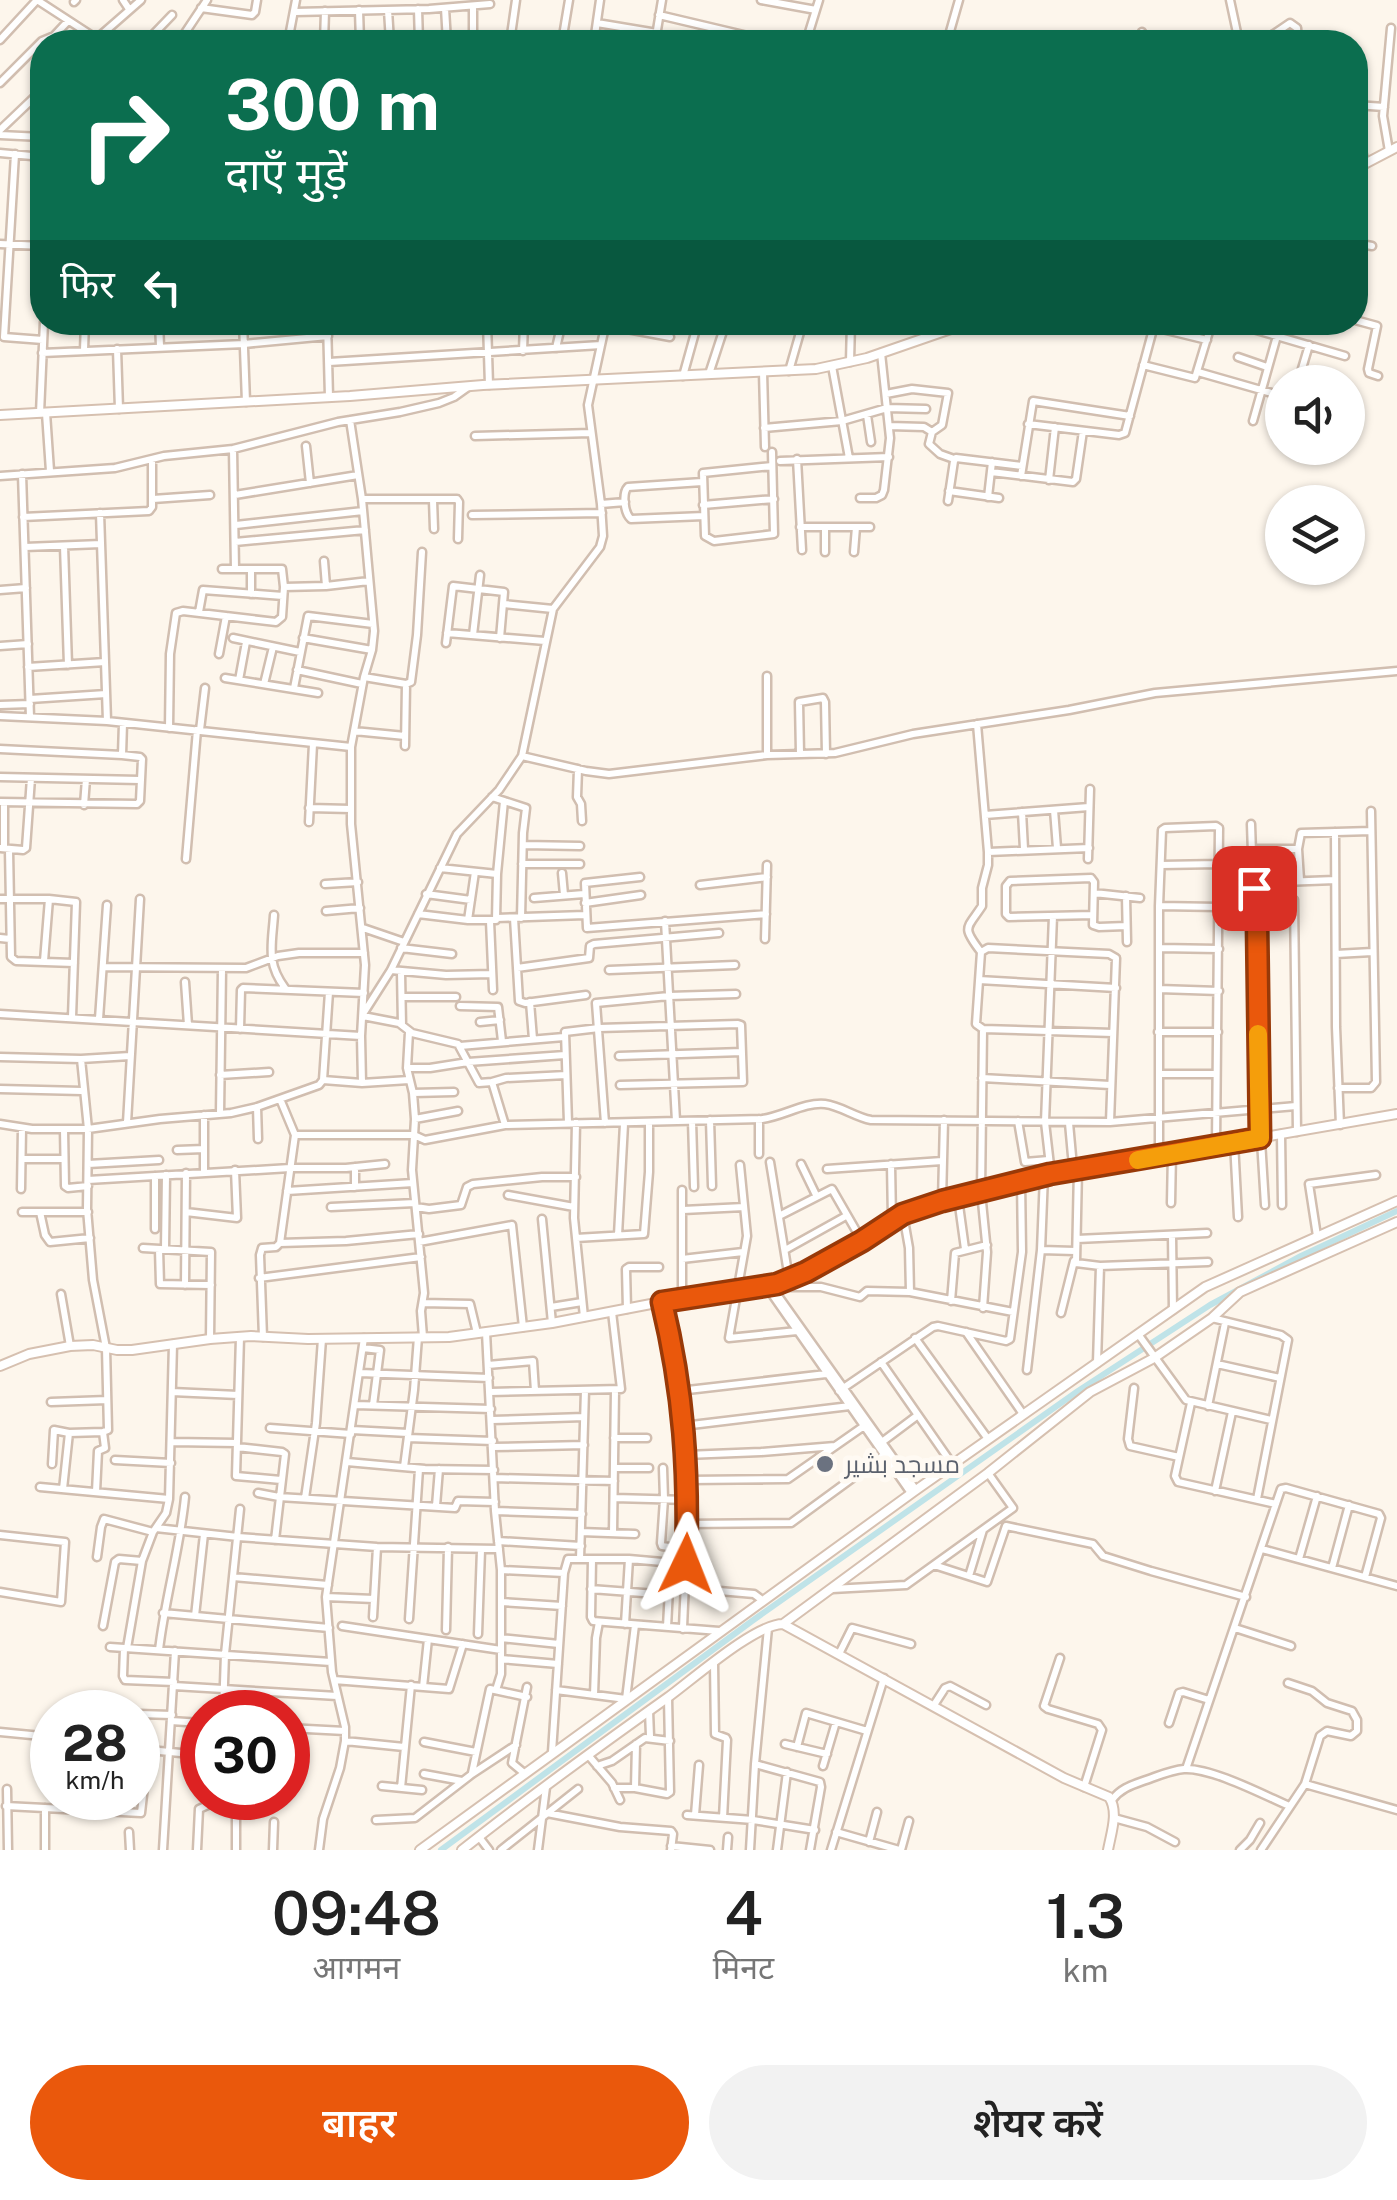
<!DOCTYPE html>
<html lang="hi">
<head>
<meta charset="utf-8">
<style>
  :root { --surface:#fff; --page:#f2f2f2; --text:#222; --muted:#767676; --accent:#ea580c }
  body { margin:0; font-family:"Public Sans",Cairo,"Noto Sans Devanagari",sans-serif; background:var(--page); color:var(--text); height:100vh; display:flex; flex-direction:column; font-size:38px; white-space:nowrap }
  * { box-sizing:border-box; margin:0 }
  p { font-size:32px; color:var(--muted) }
  .icon { flex:none; width:55px; height:55px; fill:none; stroke:currentColor; stroke-width:2; stroke-linecap:round; stroke-linejoin:round }
  .map { position:relative; height:1850px; overflow:hidden }
  .side { display:flex; flex-direction:column; background:var(--surface); flex:1 }
  .side>* { flex:none }
  .hud { position:absolute; left:30px; top:30px; width:1338px; height:305px; border-radius:40px; box-shadow:0 2px 8px #0004; background:#0b6e4f; color:#fff; overflow:hidden }
  .controls { position:absolute; left:1265px; top:365px; display:grid; gap:20px }
  .controls a { display:grid; place-items:center; width:100px; height:100px; border-radius:50%; background:var(--surface); box-shadow:0 2px 8px #0004; font-size:50px }
  .speed { position:absolute; left:30px; top:1690px; display:flex; gap:20px; font-size:50px; font-weight:700; text-align:center }
  .speed>* { display:grid; place-content:center; width:130px; height:130px; border-radius:50%; background:var(--surface); box-shadow:0 2px 8px #0004; line-height:1 }
  .speed small { font-size:25px; font-weight:400 }
  .speed .limit { border:15px solid #d22; background:#fff; color:#111 }
  .pin { position:absolute; display:grid; place-items:center; width:85px; height:85px; color:#fff; margin:-42px; border-radius:20px; box-shadow:0 5px 15px #0006 }
  .me { position:absolute; width:110px; margin:-55px; rotate:2deg; stroke-linejoin:round; filter:drop-shadow(0 0 8px #0008) }
  .turn { display:flex; align-items:center; gap:35px; height:210px; padding:0 30px; font-size:45px }
  .turn .icon { width:130px; height:130px; stroke-width:2.5 }
  .turn b { display:block; font-size:70px; line-height:85px }
  .then { display:flex; align-items:center; height:95px; padding:0 30px; background:#0003; gap:20px; font-size:38px }
  .eta { display:flex; justify-content:space-evenly; align-items:center; height:170px; text-align:center }
  .eta b { font-size:60px; font-weight:600; line-height:70px }
  .action { display:flex; gap:20px; margin-top:auto; padding:20px 30px }
  .action a { flex:1; height:115px; border-radius:60px; background:var(--accent); color:#fff; font-size:40px; font-weight:600; line-height:115px; text-align:center }
  .action a+a { background:var(--page); color:var(--text) }
  .map>svg:first-child { display:block }
</style>
</head>
<body>
<div class="map">
<svg width="1397" height="1850" viewBox="0 0 1397 1850">
  <rect width="100%" height="100%" fill="#fdf6ec"/>
  <g fill="none" stroke-linecap="round" stroke-linejoin="round">
    <!-- canal -->
    <path stroke="#bfe3e8" stroke-width="6" d="M441,1850L752,1621L1078,1391L1210,1305L1301,1256L1397,1211"/>
    <defs>
      <path id="street" d="M123,0L129,9
        M761,0L816,10
        M1230,0L1239,42
        M74,2L76,0
        M201,8L252,15L255,12L257,0
        M445,8L447,42
        M418,9L419,42
        M359,10L360,42
        M388,10L390,42
        M295,12L429,9L490,4
        M659,15L773,42
        M597,23L657,33
        M0,40L37,0L97,39
        M93,42L141,0
        M146,42L172,15
        M179,42L207,0
        M288,42L296,0
        M324,42L325,11
        M473,42V6
        M510,42L516,0
        M562,42L569,0
        M594,42L600,0
        M655,42L662,0
        M806,42L819,0
        M947,42L959,0
        M1139,42L1142,32
        M1188,42L1189,40
        M1262,42L1290,23L1297,28L1298,42
        M1359,74L1356,124L1365,164
        M0,83L42,41L54,36L68,21
        M1356,105L1384,107
        M0,130L42,90
        M0,135L42,137
        M1389,151L1383,116L1391,28
        M0,153L42,157
        M1355,243L1372,246
        M0,244L42,246
        M1355,320L1377,326L1368,369L1369,373L1378,376
        M159,322L160,346
        M243,322L246,402
        M327,322L329,397
        M487,322L489,385
        M831,322L851,326
        M1229,322L1345,356
        M606,325L670,337
        M1154,327L1207,340
        M4,337L15,154
        M4,337L43,340
        M556,348L562,322
        M117,349L119,409
        M84,350L85,322
        M523,351L524,322
        M42,353L244,344L328,336
        M1238,357L1267,367
        M329,362L601,345
        M850,362L851,322
        M1143,365L1195,378L1212,322
        M832,366L849,458
        M789,371L803,322
        M763,372L765,447
        M1198,372L1282,396
        M709,374L726,322
        M683,376L698,322
        M1299,378L1316,382
        M1298,382L1309,345
        M886,394L912,389L948,393L942,425L932,432L929,444L940,454L954,459
        M40,413L44,322
        M46,413L50,471
        M867,415L871,442
        M350,420L362,499L374,631L372,650L364,677L351,747V824L365,965L361,1036L362,1083
        M1253,421L1277,336
        M1028,424L1119,435L1125,433L1155,322
        M889,426L924,427L932,432
        M764,428L842,421L887,408L926,409
        M475,436L591,433
        M306,446L310,483
        M233,449L235,569
        M772,452L774,534L714,541L705,536L703,473L772,466
        M797,459L802,550
        M780,461L889,457
        M991,472L1073,482L1076,479L1083,431
        M22,474L30,717
        M0,476L115,468L164,456L233,449L338,422L400,412L439,403L454,397L468,387
        M1021,476L1033,401L1130,416
        M1049,480L1055,427
        M702,482L628,487C622,493 624,513 631,519L704,516
        M949,491L999,498
        M235,495L358,475
        M988,497L992,462
        M860,498H876L882,495L884,490L890,438L881,353
        M153,499L210,495
        M362,499H457L459,502L458,539
        M433,500L434,529
        M948,501L954,461L956,458L1022,466
        M601,504L625,502
        M703,505L774,499
        M100,513L107,721
        M472,515L602,513
        M23,517L149,511L152,507V459
        M236,525L363,511
        M800,527H870
        M825,527V552
        M235,542L365,530
        M64,546L68,665
        M25,547L101,544
        M854,552L856,527
        M324,561L326,586
        M222,569H282L284,587L326,586L369,581
        M0,590L26,588
        M251,594V569
        M504,604L553,609
        M199,612L203,590L283,596
        M447,633L545,641
        M473,635L480,575
        M233,638L300,652
        M303,638L372,650
        M446,643L453,586L504,592L500,638
        M0,646L28,644
        M219,654L226,616
        M28,667L105,662
        M297,670L362,684
        M767,676V755
        M364,677L406,684L411,682L417,635L422,552
        M225,678L318,693
        M239,680L246,642
        M264,684L273,647
        M294,688L308,616L373,624
        M30,699L106,694
        M0,705L30,704
        M0,716L107,721L351,747
        M977,724L988,852
        M169,728L170,654L176,613L183,611L276,622L282,617L284,587
        M200,730L205,688
        M354,731L405,736
        M405,746L406,684
        M0,749L122,755L140,757L142,759L140,801L137,804L0,802
        M800,754L799,702L823,698L825,702L826,754
        M122,755L123,723
        M522,756L586,771L609,774L767,755L835,753L913,734L1069,710L1155,693L1397,671
        M578,769L577,797L581,804L582,821
        M0,777L140,780
        M492,797L526,808L523,833L521,918
        M84,805L86,779
        M309,808L351,809
        M1054,810L1057,848
        M1022,812L1024,849
        M985,815L1089,807
        M309,822L313,744
        M1251,824L1253,883
        M1335,832L1336,1027L1340,1125
        M523,845L580,846
        M0,848L23,850L26,848L31,778
        M4,848V803
        M1089,848L988,852V865L982,888V906C967,929 961,926 981,952L976,1024L983,1029L1113,1033
        M1252,849H1298
        M9,850L11,957L16,961L74,963
        M186,859L197,730
        M1088,859L1090,789
        M522,864H580
        M1161,865L1219,864
        M440,868L497,874
        M562,873L564,895
        M640,877L585,883L587,928L766,914
        M1300,880L1298,849L1301,833L1371,831
        M325,884L358,882
        M700,885L767,877
        M1094,893L1140,898
        M426,894L471,900
        M1126,896L1127,942
        M534,898L584,894
        M0,899H49L76,902L72,1017
        M1294,900L1297,1132
        M585,903L641,895
        M1159,906L1219,907
        M326,911L360,908
        M418,914L468,920H496L497,874L504,801
        M274,915C272,945 266,963 285,988
        M1093,915L1009,917L1006,914V886L1010,881L1091,878L1094,882L1093,925L1099,927L1126,926
        M497,918L585,915
        M514,918L519,1001L525,1003L586,995
        M468,920L475,872
        M490,921L493,990
        M665,921L676,1121
        M363,928L404,942
        M0,938L10,939
        M765,939L767,865
        M401,948L452,954
        M1159,948L1219,949
        M981,952L988,948L1109,954L1116,958L1110,1122
        M1336,954L1372,952
        M44,961L49,899
        M104,967L246,968L278,956L299,953H364
        M517,968L589,958L590,946L594,944L719,933
        M391,970L446,975L492,974
        M609,970L735,965
        M401,972L402,1025
        M979,980L1116,988
        M185,982L188,1025
        M1159,989L1219,991
        M403,997H456
        M530,1002L533,1039
        M460,1006L498,1007L502,1041
        M0,1014L361,1036
        M363,1014L391,970L457,834L499,790L522,756L553,609L600,547L603,536L601,504L588,405L606,322
        M363,1016L399,1023L412,1033L458,1044L479,1083L492,1082L505,1125L762,1119C784,1116 804,1102 825,1104C841,1106 855,1117 871,1120L1110,1122L1296,1106
        M99,1019L107,905
        M480,1022L500,1020
        M240,1029L241,990L243,988L364,993
        M409,1032L407,1068L413,1093L415,1119L412,1170L424,1293L421,1311L423,1337
        M1158,1032H1218
        M460,1046L564,1037
        M619,1056L742,1052
        M0,1057L81,1059L88,1129L87,1209L93,1280L106,1348L108,1430L103,1432L105,1448L98,1451L96,1492
        M81,1059L130,1056
        M407,1068H430L468,1062L565,1055
        M1159,1074H1216
        M220,1075L269,1072
        M982,1078L1110,1085
        M323,1080L362,1083L409,1080
        M492,1082L506,1078L566,1075
        M1338,1088H1371L1376,1082L1371,811
        M0,1089L82,1091
        M413,1093L454,1092
        M280,1099L295,1135H414L425,1140L505,1125
        M257,1107L258,1139
        M220,1114L222,969
        M204,1115V1172
        M415,1119L458,1111
        M710,1120L712,1186
        M692,1121L694,1187
        M1018,1121L1025,1162L1049,1160
        M127,1123L140,899
        M568,1123L565,1032L599,1028L738,1024L741,1025L743,1082L620,1085
        M576,1123L574,1218L584,1317
        M605,1123L596,1003L669,996L736,994
        M1069,1123L1072,1156
        M0,1124L32,1129H88L160,1119L231,1113L257,1107L319,1085L323,1080L329,992
        M64,1129L65,1186L68,1188L88,1186
        M1281,1134L1282,1205
        M295,1135L280,1243L346,1241L419,1234
        M1234,1142L1238,1217
        M177,1150L204,1149
        M759,1154V1119
        M1159,1156V906L1162,830L1165,828L1216,826L1219,828L1216,1145
        M22,1159H63
        M770,1162L789,1279
        M88,1164L159,1160
        M801,1164L816,1195
        M891,1164L892,1220
        M740,1165L747,1236L729,1338L797,1331
        M355,1167V1187
        M827,1169L942,1161
        M1078,1169L1076,1263L1100,1266L1208,1262
        M1051,1174L1045,1122L1053,916
        M88,1180L290,1168H346L385,1164
        M21,1189L22,1128
        M287,1191L413,1183
        M508,1195L574,1207
        M958,1198L965,1249
        M942,1201L944,1120
        M1171,1203L1172,1153
        M1265,1205L1259,1108L1257,921L1253,883L1335,880
        M331,1207L415,1203
        M416,1207L429,1209L461,1205L467,1187L473,1184L542,1177H576
        M683,1210L744,1207
        M22,1212H88
        M40,1212L45,1235L50,1242L90,1238
        M186,1212L237,1218L235,1170
        M903,1214L909,1248L910,1292
        M779,1216L832,1189L862,1241
        M542,1219L552,1323
        M155,1229V1176
        M618,1235L624,1124
        M1172,1235L1173,1310
        M1317,1236L1309,1184L1376,1175
        M576,1238L644,1234L649,1172V1123
        M1077,1239L1207,1233
        M419,1242L512,1225L523,1327
        M143,1248L211,1252L210,1339
        M159,1249L160,1284L211,1285
        M165,1249L166,1175
        M785,1250L846,1216
        M1041,1250L1075,1251
        M682,1259L743,1252
        M259,1278L421,1257
        M185,1285L186,1173
        M778,1285L790,1287H821L860,1297L867,1291L910,1292L1013,1312
        M771,1286L916,1490
        M767,1287L911,1493
        M61,1294L70,1346
        M682,1299V1190
        M951,1301L955,1253L987,1245
        M662,1302C674,1350 682,1399 686,1449C691,1508 685,1569 683,1629
        M423,1303L470,1304L477,1333
        M551,1307L582,1302
        M983,1308L987,1252L981,1192L983,1029
        M627,1309L626,1269L629,1267H659
        M1061,1313L1074,1261
        M1212,1318L1281,1335L1288,1340L1257,1499
        M486,1332L495,1511L501,1570V1674L496,1690
        M966,1332L1023,1414
        M1138,1334L1186,1400L1271,1420
        M240,1337L236,1476L281,1480
        M263,1337L260,1255L262,1248L276,1247L280,1243
        M915,1338L988,1439
        M363,1348L380,1350L373,1405
        M881,1362L952,1464
        M1097,1363L1100,1266
        M1217,1364L1280,1378
        M488,1365L533,1361L535,1391
        M1027,1370L1041,1250L1044,1175
        M360,1373L489,1378
        M1134,1388L1128,1439L1130,1446L1179,1457
        M679,1391L826,1374
        M839,1391L933,1327L938,1326L1006,1341L1010,1339L1022,1252L1021,1180
        M172,1392L238,1395
        M490,1392L621,1389L612,1312
        M51,1402L107,1400
        M1191,1403L1175,1476L1178,1482L1276,1504
        M355,1405L491,1409
        M1208,1406L1225,1323
        M492,1420L584,1417
        M683,1426L850,1406
        M270,1428L351,1434
        M352,1430L408,1433
        M408,1438L493,1441
        M614,1438H647
        M172,1442L237,1443
        M882,1442L918,1415
        M237,1447L282,1452L285,1454L275,1540
        M493,1447L584,1445
        M686,1455L761,1452L835,1446
        M115,1460L171,1463
        M347,1462L425,1469L494,1470
        M52,1464L54,1430L69,1433L103,1432
        M404,1467L414,1390L418,1337
        M614,1468H649
        M663,1468L664,1499L661,1543L662,1546L669,1547L671,1551L667,1627
        M494,1478L614,1481
        M688,1480L788,1479L864,1426
        M40,1487L169,1499
        M63,1489L69,1433
        M1215,1491L1232,1412
        M258,1493L279,1497L455,1508L458,1501L495,1502
        M305,1498L316,1423L322,1339
        M614,1498L688,1500
        M436,1506L439,1469
        M495,1511L582,1514
        M687,1524L791,1523L884,1455
        M156,1528L238,1537L377,1547L499,1549
        M581,1532L635,1534
        M613,1533L615,1390
        M0,1535L65,1542L61,1602L0,1592
        M498,1541L581,1546
        M1262,1549L1397,1586
        M97,1557L101,1527L104,1519L153,1532
        M580,1559L585,1390
        M592,1559L591,1617L593,1621L719,1631
        M1299,1559L1317,1496
        M934,1565L987,1582L1006,1526L1093,1544L1103,1556L1151,1571L1246,1597
        M1332,1568L1349,1505
        M501,1570L564,1573L552,1752
        M564,1573L568,1559H629L685,1564
        M969,1576L983,1530
        M233,1577L328,1585
        M685,1588L754,1594L762,1600
        M591,1589L669,1595
        M832,1589L906,1585L1013,1508L988,1473
        M326,1597L374,1599
        M501,1602L562,1606
        M163,1613L329,1628
        M195,1616L204,1534
        M373,1617L377,1547
        M409,1619L419,1469
        M625,1624L629,1559
        M103,1626L115,1562L119,1559L142,1561
        M342,1626L501,1650
        M1235,1628L1291,1646
        M446,1630L448,1547
        M478,1634L481,1550
        M501,1638L559,1644
        M110,1647L331,1662
        M124,1648L123,1676L125,1680L174,1682
        M127,1648L142,1561L153,1532L166,1513L169,1499L173,1344
        M159,1650C165,1598 180,1549 185,1497
        M839,1654L852,1628L911,1644
        M1060,1658L1044,1706L1048,1709L1098,1724L1102,1730L1084,1787
        M501,1659L558,1664
        M714,1663L715,1734L726,1738L727,1740L723,1818
        M334,1680L449,1689L463,1644
        M174,1686L337,1696
        M423,1687L428,1639
        M556,1690L626,1699L635,1625
        M594,1695L596,1638L599,1622
        M934,1705L945,1688L950,1686L986,1705
        M649,1711L650,1736
        M92,1712L93,1708
        M223,1712L225,1654L240,1509
        M139,1714L172,1715
        M171,1721L202,1723
        M1169,1723L1179,1693L1183,1692L1209,1700
        M288,1728L345,1731
        M0,1732L52,1737
        M345,1741L404,1747
        M424,1742L476,1752
        M785,1744L827,1754
        M797,1747L806,1713L867,1731
        M138,1749L202,1755
        M588,1755L612,1783L620,1800
        M755,1764L820,1782L821,1787L810,1850
        M597,1766L612,1761L645,1738L670,1741
        M823,1766L836,1722
        M1186,1769L1281,1489L1286,1488L1379,1514L1381,1518L1365,1577
        M472,1773L490,1689L527,1697
        M524,1773L512,1763L527,1687
        M424,1774L462,1781
        M200,1784L201,1756
        M1305,1784L1397,1810
        M382,1786L422,1790
        M401,1788L411,1685
        M614,1788H635L667,1794L670,1792L668,1698
        M635,1788L636,1744
        M7,1789L8,1850
        M1112,1800C1121,1788 1132,1785 1146,1780C1158,1776 1171,1770 1184,1769C1210,1767 1264,1795 1289,1806
        M6,1806L141,1813L148,1751
        M45,1808V1850
        M547,1813L620,1827L671,1831L673,1834L671,1850
        M687,1815L753,1820L815,1830
        M695,1815L699,1765
        M1114,1818L1147,1827L1175,1842
        M376,1820L415,1818L472,1774L516,1745
        M129,1832L130,1850
        M836,1832L899,1850
        M479,1837L489,1850
        M869,1842L877,1812
        M671,1846L710,1850
        M163,1850L175,1651
        M197,1850L199,1809L210,1804L236,1808V1850
        M273,1850L274,1822
        M319,1850L323,1819L340,1768L345,1741V1727L332,1672L326,1597L364,1338
        M501,1850L578,1789
        M538,1850L546,1787
        M727,1850L728,1837
        M750,1850L755,1764L768,1628
        M777,1850L787,1772
        M831,1850L884,1678
        M901,1850L909,1821
        M1240,1850L1250,1840L1260,1823
        M1261,1850L1305,1784L1320,1736L1327,1731L1351,1736L1357,1731V1720L1352,1711L1327,1703L1312,1691L1288,1683"/>
      <path id="secondary" d="M1355,169L1397,147
        M0,415L350,396L483,385L816,369L867,358L971,322
        M0,1366L29,1354L70,1346L93,1345L117,1350H132L210,1339L251,1336L308,1339L449,1337L552,1323L677,1299L757,1289L777,1284L806,1272L862,1241L903,1214L942,1201L1051,1174L1397,1114
        M783,1624L988,1473L1090,1392L1154,1358L1212,1318L1240,1292L1397,1222
        M420,1850L916,1490L1205,1287L1397,1201
        M462,1850C529,1797 598,1747 667,1698C692,1680 755,1624 783,1624L1064,1778L1109,1797C1119,1812 1111,1833 1108,1850"/>
    </defs>
    <!-- street casing -->
    <use href="#street" stroke="#d1beb0" stroke-width="11"/>
    <!-- secondary casing -->
    <use href="#secondary" stroke="#d6c0b0" stroke-width="12"/>
    <!-- street -->
    <use href="#street" stroke="#fff" stroke-width="6"/>
    <!-- secondary -->
    <use href="#secondary" stroke="#fff" stroke-width="8"/>
  </g>
  <g fill="none" stroke-linecap="round" stroke-linejoin="round">
    <defs>
      <path id="route" d="M686,1564C689,1472 684,1393 662,1302L777,1284L806,1272L862,1241L903,1214L942,1201L1050,1174L1260,1138L1257,921L1254,888"/>
    </defs>
    <!-- route casing -->
    <use href="#route" stroke="#983908" stroke-width="25"/>
    <!-- route -->
    <use href="#route" stroke="#ea580c" stroke-width="18"/>
    <!-- slow -->
    <path stroke="#f59e0b" stroke-width="18" d="M1138,1160L1260,1138L1258,1034"/>
  </g>
  <!-- markers -->
  <circle fill="#6b7280" stroke="#fffaf3" stroke-width="4" cx="825" cy="1464" r="10"/>
  <g text-anchor="middle" dominant-baseline="central" stroke-width="10" stroke-linejoin="round" paint-order="stroke">
    <!-- worship labels -->
    <g font-size="25" fill="#5b616d" stroke="#fffaf3" text-anchor="start">
      <text x="845" y="1464">مسجد بشیر</text>
    </g>
  </g>
</svg>
<div class="controls">
<a><svg class="icon" aria-label="sound" viewBox="0 0 24 24"><path d="M4 9h4l5-4v14l-5-4H4zM17 9q2 3 0 6"/></svg></a>
<a><svg class="icon" aria-label="layers" viewBox="0 0 24 24"><path d="M12 4l9 5-9 5-9-5zM3 14l9 5 9-5"/></svg></a>
</div>
<div class="speed"><div>28<small>km/h</small></div><div class="limit">30</div></div>
<div class="pin" style="left:1254px;top:888px;background:#d93025"><svg class="icon" aria-label="arrive" viewBox="0 0 24 24"><path d="M6 21V4h12l-3 4 3 4H6"/></svg></div>
<svg class="me" style="left:686px;top:1564px" viewBox="-20 -20 40 40"><path d="M0-17L14 15 0 8-14 15z" fill="#ea580c" stroke="#fff" stroke-width="4"/></svg>
<div class="hud">
<div class="turn"><svg class="icon" aria-label="right" viewBox="0 0 24 24"><path d="M7 20v-9h11M14 6l5 5-5 5"/></svg><div><b>300 m</b>दाएँ मुड़ें</div></div>
<div class="then">फिर<svg class="icon" aria-label="left" viewBox="0 0 24 24"><path d="M17 20v-9H6M10 6l-5 5 5 5"/></svg></div>
</div>
</div>
<section class="side">
<div class="eta">
<div><b>09:48</b><p>आगमन</p></div>
<div><b>4</b><p>मिनट</p></div>
<div><b>1.3</b><p>km</p></div>
</div>
<div class="action"><a>बाहर</a><a>शेयर करें</a></div>
</section>
</body>
</html>
